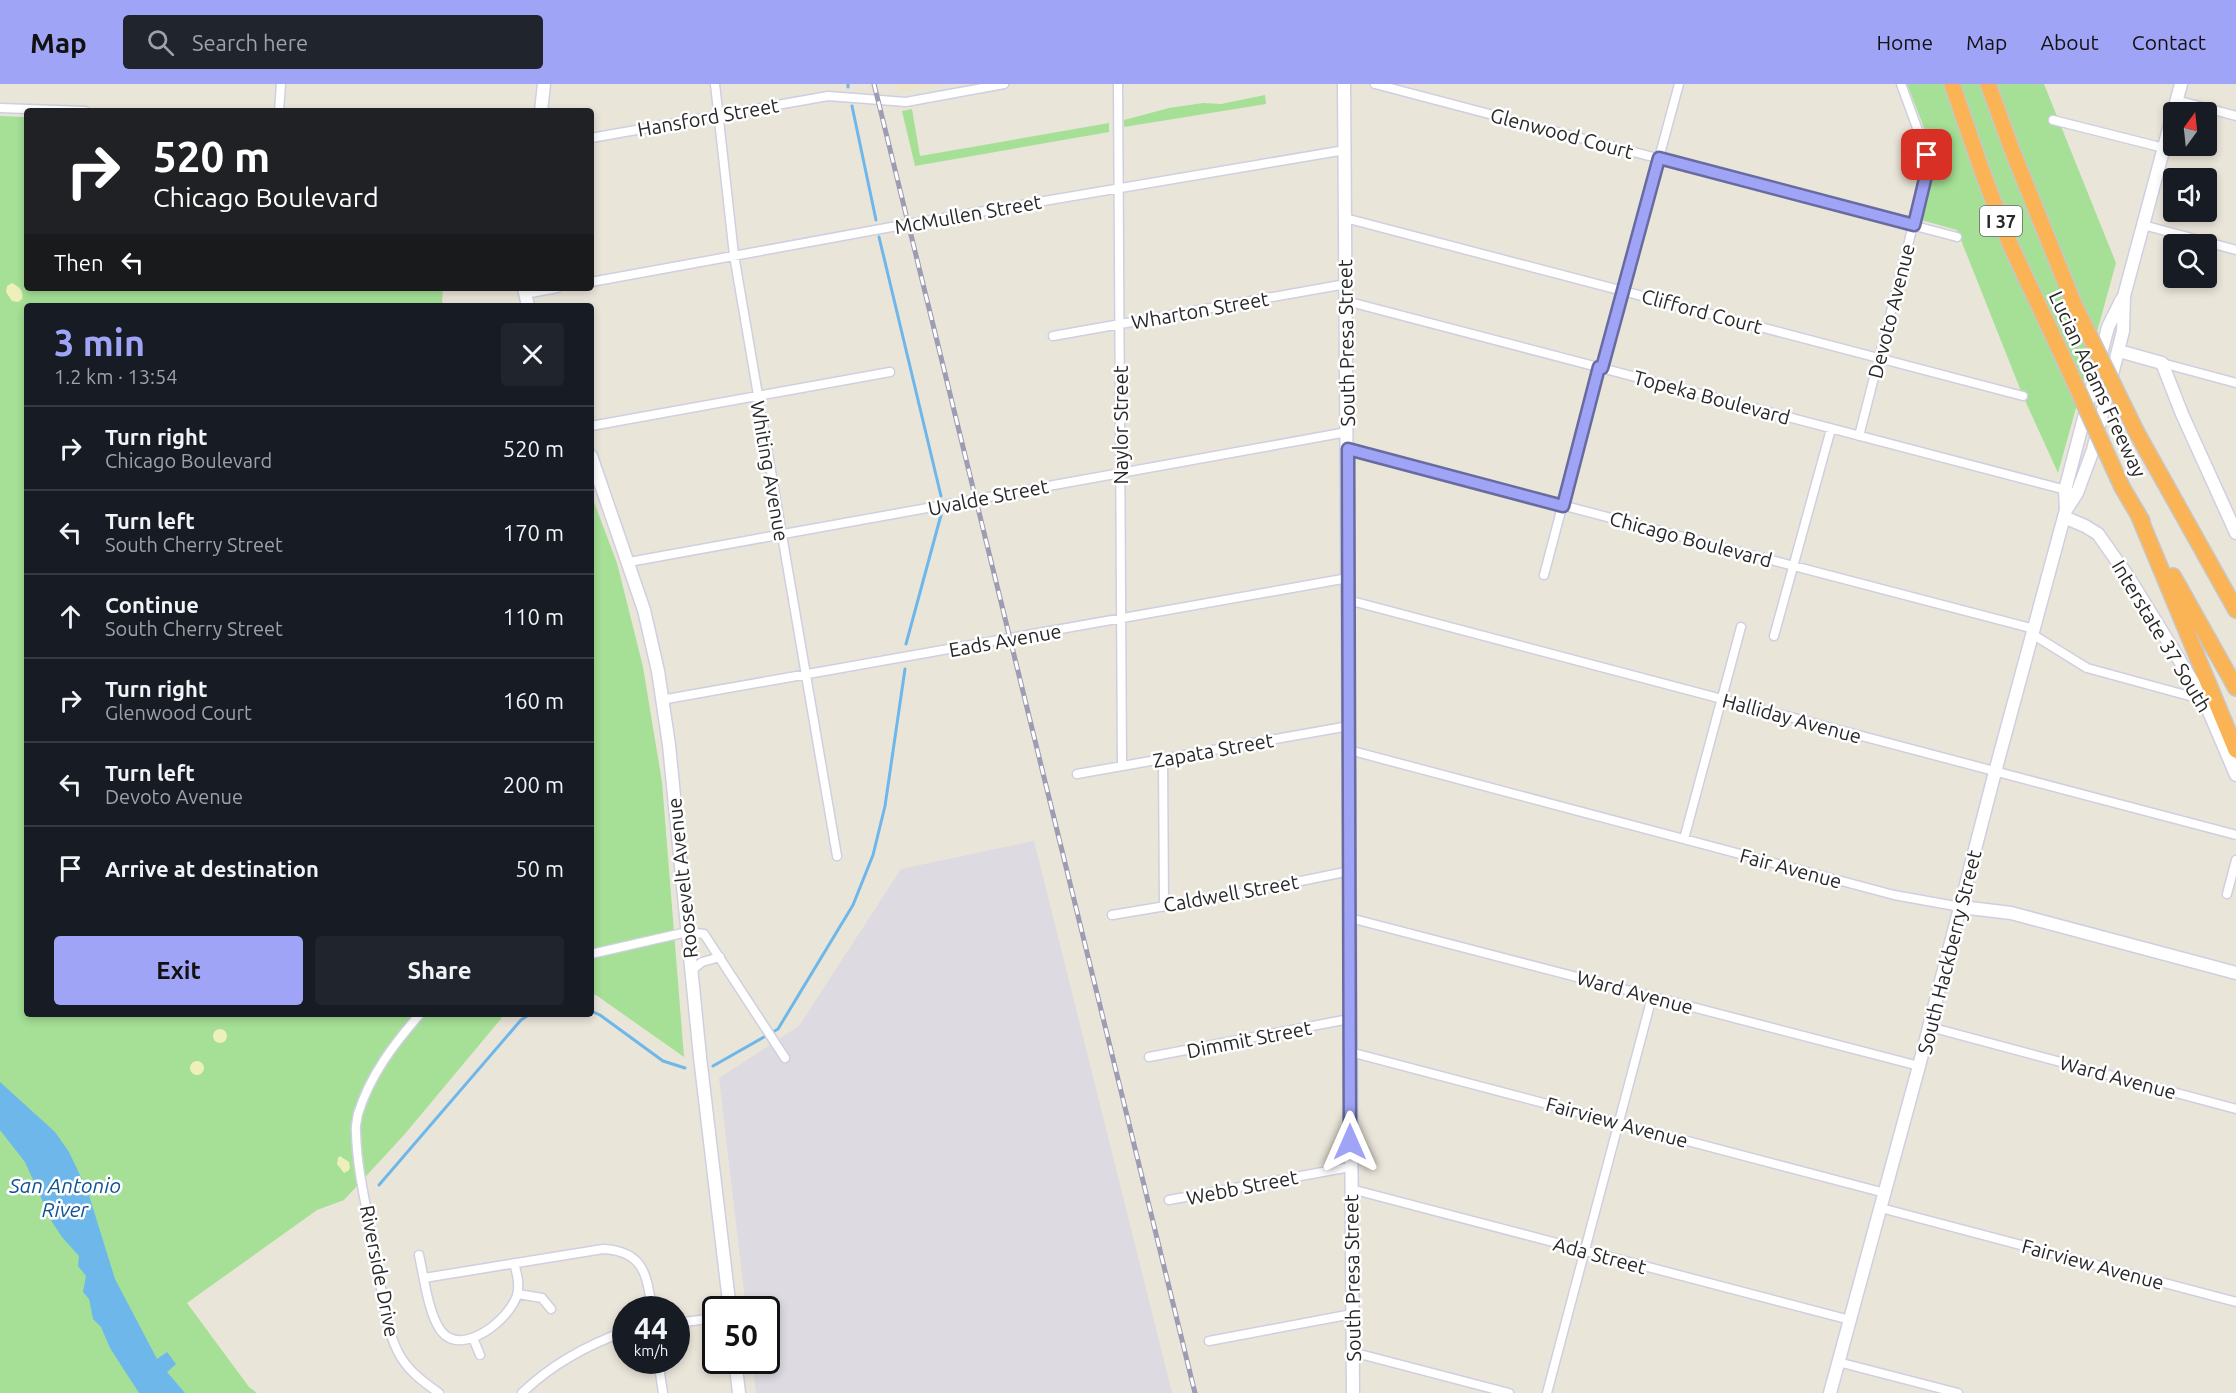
<!DOCTYPE html>
<html lang="en">
<head>
<meta charset="utf-8">
<style>
  :root { --surface:#171b24; --page:#20242c; --text:#f1f3f6; --muted:#9ea1a6; --line:#363941; --accent:#a0a4f6 }
  body { margin:0; font-family:Ubuntu,sans-serif; background:var(--page); color:var(--text); height:100vh; display:flex; flex-direction:column; font-size:22px; white-space:nowrap }
  * { box-sizing:border-box; margin:0 }
  p { font-size:20px; color:var(--muted) }
  .icon { flex:none; width:33px; height:33px; fill:none; stroke:currentColor; stroke-width:2; stroke-linecap:round; stroke-linejoin:round }
  .map { position:relative; flex:1; overflow:hidden }
  .details { position:absolute; left:24px; top:219px; width:570px; height:714px; display:flex; flex-direction:column; background:var(--surface); border-radius:6px; box-shadow:0 3px 9px #0003 }
  .details>* { flex:none }
  .guide { position:absolute; left:24px; top:24px; width:570px; height:183px; border-radius:6px; box-shadow:0 3px 9px #0003; background:#202124; color:#fff; overflow:hidden }
  .needle { width:39px; rotate:15deg }
  .controls { position:absolute; left:2163px; top:18px; display:grid; gap:12px }
  .controls a { display:grid; place-items:center; width:54px; height:54px; border-radius:6px; background:var(--surface); box-shadow:0 3px 9px #0003; font-size:30px }
  .speed { position:absolute; left:612px; top:1212px; display:flex; gap:12px; font-size:30px; font-weight:700; text-align:center }
  .speed>* { display:grid; place-content:center; width:78px; height:78px; border-radius:50%; background:var(--surface); box-shadow:0 3px 9px #0003; line-height:1 }
  .speed small { font-size:15px; font-weight:400 }
  .speed .limit { border:3px solid #111; border-radius:9px; background:#fff; color:#111 }
  .pin { position:absolute; display:grid; place-items:center; width:51px; height:51px; color:#fff; margin:-26px; border-radius:12px; box-shadow:0 3px 9px #0006 }
  .me { position:absolute; width:66px; margin:-33px; rotate:0deg; stroke-linejoin:round; filter:drop-shadow(0 0 4px #0008) }
  .turn { display:flex; align-items:center; gap:21px; height:126px; padding:0 30px; font-size:27px }
  .turn .icon { width:78px; height:78px; stroke-width:2.5 }
  .turn b { display:block; font-size:42px; line-height:51px }
  .then { display:flex; align-items:center; height:57px; padding:0 30px; background:#0003; gap:12px; font-size:22px }
  .round { display:grid; place-items:center; flex:none; width:63px; height:63px; border-radius:6px; background:var(--page) }
  .headline { display:flex; align-items:center; justify-content:space-between; height:102px; padding:0 30px }
  h1 { font-size:36px; font-weight:700; line-height:45px; color:var(--accent) }
  .action { display:flex; gap:12px; margin-top:auto; padding:12px 30px }
  .action a { flex:1; height:69px; border-radius:6px; background:var(--accent); color:#111; font-size:24px; font-weight:700; line-height:69px; text-align:center }
  .action a+a { background:var(--page); color:var(--text) }
  ul { padding:0; list-style:none }
  li { display:flex; align-items:center; gap:18px; height:84px; padding:0 30px; border-top:2px solid var(--line) }
  li div { flex:1 }
  li b { display:block; font-size:22px }
  li em { font-style:normal }
  header { display:flex; align-items:center; gap:36px; box-sizing:border-box; height:84px; padding:0 30px; background:var(--accent); color:#111 }
  header strong { font-size:28px }
  nav { display:flex; gap:33px; margin-inline-start:auto; font-size:21px }
  .search { width:420px; height:54px; background:var(--page); display:flex; align-items:center; gap:15px; box-sizing:border-box; padding:0 21px; border-radius:6px; color:var(--muted); font-size:22px }
  .map>svg:first-child { display:block }
</style>
</head>
<body>
<header>
<strong>Map</strong>
<div class="search"><svg class="icon" aria-label="search" viewBox="0 0 24 24"><circle cx="10" cy="10" r="6"/><path d="M15 15l6 6"/></svg>Search here</div>
<nav><a>Home</a><a>Map</a><a>About</a><a>Contact</a></nav>
</header>
<div class="map">
<svg width="2236" height="1309" viewBox="0 0 2236 1309">
  <rect width="100%" height="100%" fill="#eae5d9"/>
  <!-- industrial -->
  <path fill="#dddae2" d="M1034,757L1172,1309H756L752,1277L766,1276V1226L746,1225L719,994L799,942L901,785Z"/>
  <!-- education -->
  <path fill="#ece5c8" d="M896,0H943L898,8Z"/>
  <!-- green -->
  <path fill="#a5e096" d="M1907,0H2044L2116,179L2058,389L2023,312L1957,146L1921,136L1934,82L1930,59Z
    M1265,11L1266,20L1124,43V36L1169,24L1203,19L1221,20Z
    M912,25L920,72L1109,39V48L915,82L902,27Z
    M0,32L27,33V204H443L442,217L444,222H27V930H505L404,1051L344,1116L317,1126L187,1219L249,1303L257,1309H0Z
    M591,410L617,479L643,583L662,698L684,973L596,911L591,910Z"/>
  <!-- sand -->
  <path fill="#efefbc" d="M12,199C19,203 24,206 22,215L18,218L12,217L6,208L7,202Z
    M213 952a7 7 0 1 1 14 0a7 7 0 1 1-14 0Z
    M190 984a7 7 0 1 1 14 0a7 7 0 1 1-14 0Z
    M340,1072L349,1078L350,1084L348,1087L344,1089L337,1080L338,1074Z"/>
  <!-- water -->
  <path fill="#6eb7eb" d="M0,998L55,1048L69,1068L88,1108L115,1195L157,1275L167,1268L176,1280L167,1288L185,1309H139L110,1264L101,1243L93,1235L89,1215L83,1208L86,1192L78,1182L79,1172L62,1153L52,1138L25,1078L0,1046Z"/>
  <g fill="none" stroke-linecap="round" stroke-linejoin="round">
    <!-- stream -->
    <path stroke="#6eb7eb" stroke-width="3" d="M848,0V3
      M852,22L876,136
      M879,153L941,412
      M906,560L941,431
      M591,927L600,931L663,977L685,984
      M713,982L778,945L853,821L873,771L885,722L905,585
      M379,1101L521,936L530,930"/>
    <defs>
      <path id="minor" d="M715,0L734,171L837,772
        M1118,0L1122,682
        M1375,0L1957,153
        M2176,16L2236,32
        M0,24L85,27
        M279,27L281,0
        M2053,36L2164,64
        M591,54L828,12L906,18L1004,0
        M1345,134L2023,312
        M2143,141L2236,166
        M591,198L908,140L1345,66
        M525,210L557,204
        M1346,217L2070,407
        M1053,252L1346,200
        M2162,279L2236,299
        M1602,284L1679,0
        M591,342L890,288
        M1859,352L1928,83L1927,71L1901,0
        M1348,365L2034,545
        M629,478L1347,348
        M1544,491L1599,283
        M1348,516L2236,751
        M2032,550L2087,584L2204,616
        M1774,552L1831,345
        M661,616L1348,494
        M1349,666L1894,811L1961,823
        M1163,675L1164,821
        M1077,690L1349,642
        M1684,755L1741,543
        M2227,810L2236,776
        M1112,831L1237,810L1350,787
        M1350,834L1919,982
        M591,870L687,848L704,850L785,974
        M691,887L702,878L720,873
        M420,930C394,960 370,991 358,1030C357,1036 355,1043 356,1048C357,1090 369,1133 376,1174C382,1205 384,1240 398,1268C407,1286 422,1297 439,1309
        M1930,943L2236,1025
        M1350,968L1885,1109
        M1149,973L1349,935
        M1351,1105L1850,1236
        M1169,1116L1350,1083
        M1881,1124L2236,1218
        M419,1171C424,1193 428,1229 441,1247C462,1274 510,1235 517,1211C520,1200 517,1190 514,1179
        M424,1194L603,1165C644,1167 647,1191 652,1226
        M518,1210L542,1214L551,1225
        M676,1239L716,1234
        M473,1254L480,1271
        M1209,1257L1352,1230
        M1352,1268L1509,1309
        M658,1276L663,1309
        M1838,1278L1958,1309
        M522,1309C552,1280 587,1261 626,1247
        M1547,1309L1652,913"/>
      <path id="secondary" d="M1344,0L1353,1309
        M541,27L544,0
        M524,204L528,222
        M2119,267L2162,279L2182,330L2236,449
        M591,372L644,526L658,587L669,661L700,973L730,1226
        M2066,426L2065,406L2108,243L2122,215
        M2064,433L2085,442L2098,450L2129,494L2204,616L2236,691
        M1961,823L2011,829L2236,889
        M735,1276L739,1309
        M1830,1309L1919,982L1995,688L2064,433L2066,426L2077,409L2093,366L2123,247L2124,212L2181,0"/>
      <path id="motorway" d="M1952,0L1982,87L2009,158L2061,269
        M1988,0L2012,66L2074,220
        M2137,349L2236,526
        M2122,403L2142,437
        M2138,430L2236,666
        M2173,492L2236,604"/>
    </defs>
    <!-- minor casing -->
    <use href="#minor" stroke="#cfcfe1" stroke-width="11"/>
    <!-- secondary casing -->
    <use href="#secondary" stroke="#cfcfe1" stroke-width="15"/>
    <!-- motorway casing -->
    <use href="#motorway" stroke="#c7c7c7" stroke-width="18"/>
    <!-- minor -->
    <use href="#minor" stroke="#fff" stroke-width="8"/>
    <!-- secondary -->
    <use href="#secondary" stroke="#fff" stroke-width="12"/>
    <!-- motorway -->
    <use href="#motorway" stroke="#fab455" stroke-width="15"/>
    <defs>
      <path id="rail" d="M874,0L1195,1309"/>
    </defs>
    <!-- rail casing -->
    <use href="#rail" stroke="#9c9cb2" stroke-width="5"/>
    <!-- rail -->
    <use href="#rail" stroke="#fff" stroke-width="3" stroke-dasharray="9" stroke-linecap="butt"/>
    <defs>
      <path id="motorway-bridge" d="M2074,220L2137,349
        M2061,269L2122,403"/>
    </defs>
    <!-- motorway-bridge casing -->
    <use href="#motorway-bridge" stroke="#c7c7c7" stroke-width="18" stroke-linecap="butt"/>
    <!-- motorway-bridge -->
    <use href="#motorway-bridge" stroke="#fab455" stroke-width="15"/>
  </g>
  <g fill="none" stroke-linecap="round" stroke-linejoin="round">
    <defs>
      <path id="route" d="M1350,1058L1348,365L1563,422L1599,283L1602,284L1659,74L1914,141L1928,83L1927,71"/>
    </defs>
    <!-- route casing -->
    <use href="#route" stroke="#686ba0" stroke-width="15"/>
    <!-- route -->
    <use href="#route" stroke="#a0a4f6" stroke-width="10"/>
  </g>
  <g text-anchor="middle" dominant-baseline="central" stroke-width="5" stroke-linejoin="round" paint-order="stroke">
    <!-- shield labels -->
    <rect fill="#fff" stroke="#686868" stroke-width="1.5" x="1980" y="122" width="42" height="30" rx="4.5"/>
    <g font-size="18" font-weight="bold" fill="#282828">
      <text x="2001" y="137">I 37</text>
    </g>
    <!-- street labels -->
    <g font-size="20" fill="#282828" stroke="#fff">
      <text transform="translate(708 33) rotate(-10)">Hansford Street</text>
      <text transform="translate(1562 49) rotate(15)">Glenwood Court</text>
      <text transform="translate(968 130) rotate(-10)">McMullen Street</text>
      <text transform="translate(1200 226) rotate(-10)">Wharton Street</text>
      <text transform="translate(1702 227) rotate(15)">Clifford Court</text>
      <text transform="translate(1891 227) rotate(-76)">Devoto Avenue</text>
      <text transform="translate(1346 259) rotate(-91)">South Presa Street</text>
      <text transform="translate(2098 300) rotate(65)">Lucian Adams Freeway</text>
      <text transform="translate(1712 313) rotate(15)">Topeka Boulevard</text>
      <text transform="translate(1120 341) rotate(-90)">Naylor Street</text>
      <text transform="translate(770 387) rotate(80)">Whiting Avenue</text>
      <text transform="translate(988 413) rotate(-11)">Uvalde Street</text>
      <text transform="translate(1691 455) rotate(15)">Chicago Boulevard</text>
      <text transform="translate(2162 552) rotate(59)">Interstate 37 South</text>
      <text transform="translate(1005 556) rotate(-10)">Eads Avenue</text>
      <text transform="translate(1792 634) rotate(15)">Halliday Avenue</text>
      <text transform="translate(1213 666) rotate(-10)">Zapata Street</text>
      <text transform="translate(1791 784) rotate(15)">Fair Avenue</text>
      <text transform="translate(682 794) rotate(-96)">Roosevelt Avenue</text>
      <text transform="translate(1231 809) rotate(-10)">Caldwell Street</text>
      <text transform="translate(1949 868) rotate(-76)">South Hackberry Street</text>
      <text transform="translate(1635 908) rotate(15)">Ward Avenue</text>
      <text transform="translate(1249 955) rotate(-11)">Dimmit Street</text>
      <text transform="translate(2118 993) rotate(15)">Ward Avenue</text>
      <text transform="translate(1617 1038) rotate(15)">Fairview Avenue</text>
      <text transform="translate(1242 1103) rotate(-11)">Webb Street</text>
      <text transform="translate(1600 1171) rotate(15)">Ada Street</text>
      <text transform="translate(2093 1180) rotate(15)">Fairview Avenue</text>
      <text transform="translate(380 1187) rotate(79)">Riverside Drive</text>
      <text transform="translate(1352 1194) rotate(-91)">South Presa Street</text>
    </g>
    <!-- water labels -->
    <g font-size="21" font-style="italic" fill="#105393" stroke="#fff">
      <text x="65" y="1101">San Antonio<tspan x="65" dy="24">River</tspan></text>
    </g>
  </g>
</svg>
<div class="controls">
<a><svg class="needle" viewBox="-14 -14 28 28"><path d="M0-13l5 13h-10z" fill="#e53935"/><path d="M0 13l5-13h-10z" fill="#9ea1a6"/></svg></a>
<a><svg class="icon" aria-label="sound" viewBox="0 0 24 24"><path d="M4 9h4l5-4v14l-5-4H4zM17 9q2 3 0 6"/></svg></a>
<a><svg class="icon" aria-label="search" viewBox="0 0 24 24"><circle cx="10" cy="10" r="6"/><path d="M15 15l6 6"/></svg></a>
</div>
<div class="speed"><div>44<small>km/h</small></div><div class="limit">50</div></div>
<div class="pin" style="left:1927px;top:71px;background:#d93025"><svg class="icon" aria-label="arrive" viewBox="0 0 24 24"><path d="M6 21V4h12l-3 4 3 4H6"/></svg></div>
<svg class="me" style="left:1350px;top:1058px" viewBox="-20 -20 40 40"><path d="M0-17L14 15 0 8-14 15z" fill="#a0a4f6" stroke="#fff" stroke-width="4"/></svg>
<div class="guide">
<div class="turn"><svg class="icon" aria-label="right" viewBox="0 0 24 24"><path d="M7 20v-9h11M14 6l5 5-5 5"/></svg><div><b>520 m</b>Chicago Boulevard</div></div>
<div class="then">Then<svg class="icon" aria-label="left" viewBox="0 0 24 24"><path d="M17 20v-9H6M10 6l-5 5 5 5"/></svg></div>
</div>
<section class="details">
<div class="headline"><div><h1>3 min</h1><p>1.2 km · 13:54</p></div><a class="round"><svg class="icon" aria-label="close" viewBox="0 0 24 24"><path d="M6 6l12 12M18 6L6 18"/></svg></a></div>
<ul>
<li><svg class="icon" aria-label="right" viewBox="0 0 24 24"><path d="M7 20v-9h11M14 6l5 5-5 5"/></svg><div><b>Turn right</b><p>Chicago Boulevard</p></div><em>520 m</em></li>
<li><svg class="icon" aria-label="left" viewBox="0 0 24 24"><path d="M17 20v-9H6M10 6l-5 5 5 5"/></svg><div><b>Turn left</b><p>South Cherry Street</p></div><em>170 m</em></li>
<li><svg class="icon" aria-label="ahead" viewBox="0 0 24 24"><path d="M12 20V5M6 11l6-6 6 6"/></svg><div><b>Continue</b><p>South Cherry Street</p></div><em>110 m</em></li>
<li><svg class="icon" aria-label="right" viewBox="0 0 24 24"><path d="M7 20v-9h11M14 6l5 5-5 5"/></svg><div><b>Turn right</b><p>Glenwood Court</p></div><em>160 m</em></li>
<li><svg class="icon" aria-label="left" viewBox="0 0 24 24"><path d="M17 20v-9H6M10 6l-5 5 5 5"/></svg><div><b>Turn left</b><p>Devoto Avenue</p></div><em>200 m</em></li>
<li><svg class="icon" aria-label="arrive" viewBox="0 0 24 24"><path d="M6 21V4h12l-3 4 3 4H6"/></svg><div><b>Arrive at destination</b></div><em>50 m</em></li>
</ul>
<div class="action"><a>Exit</a><a>Share</a></div>
</section>
</div>
</body>
</html>
